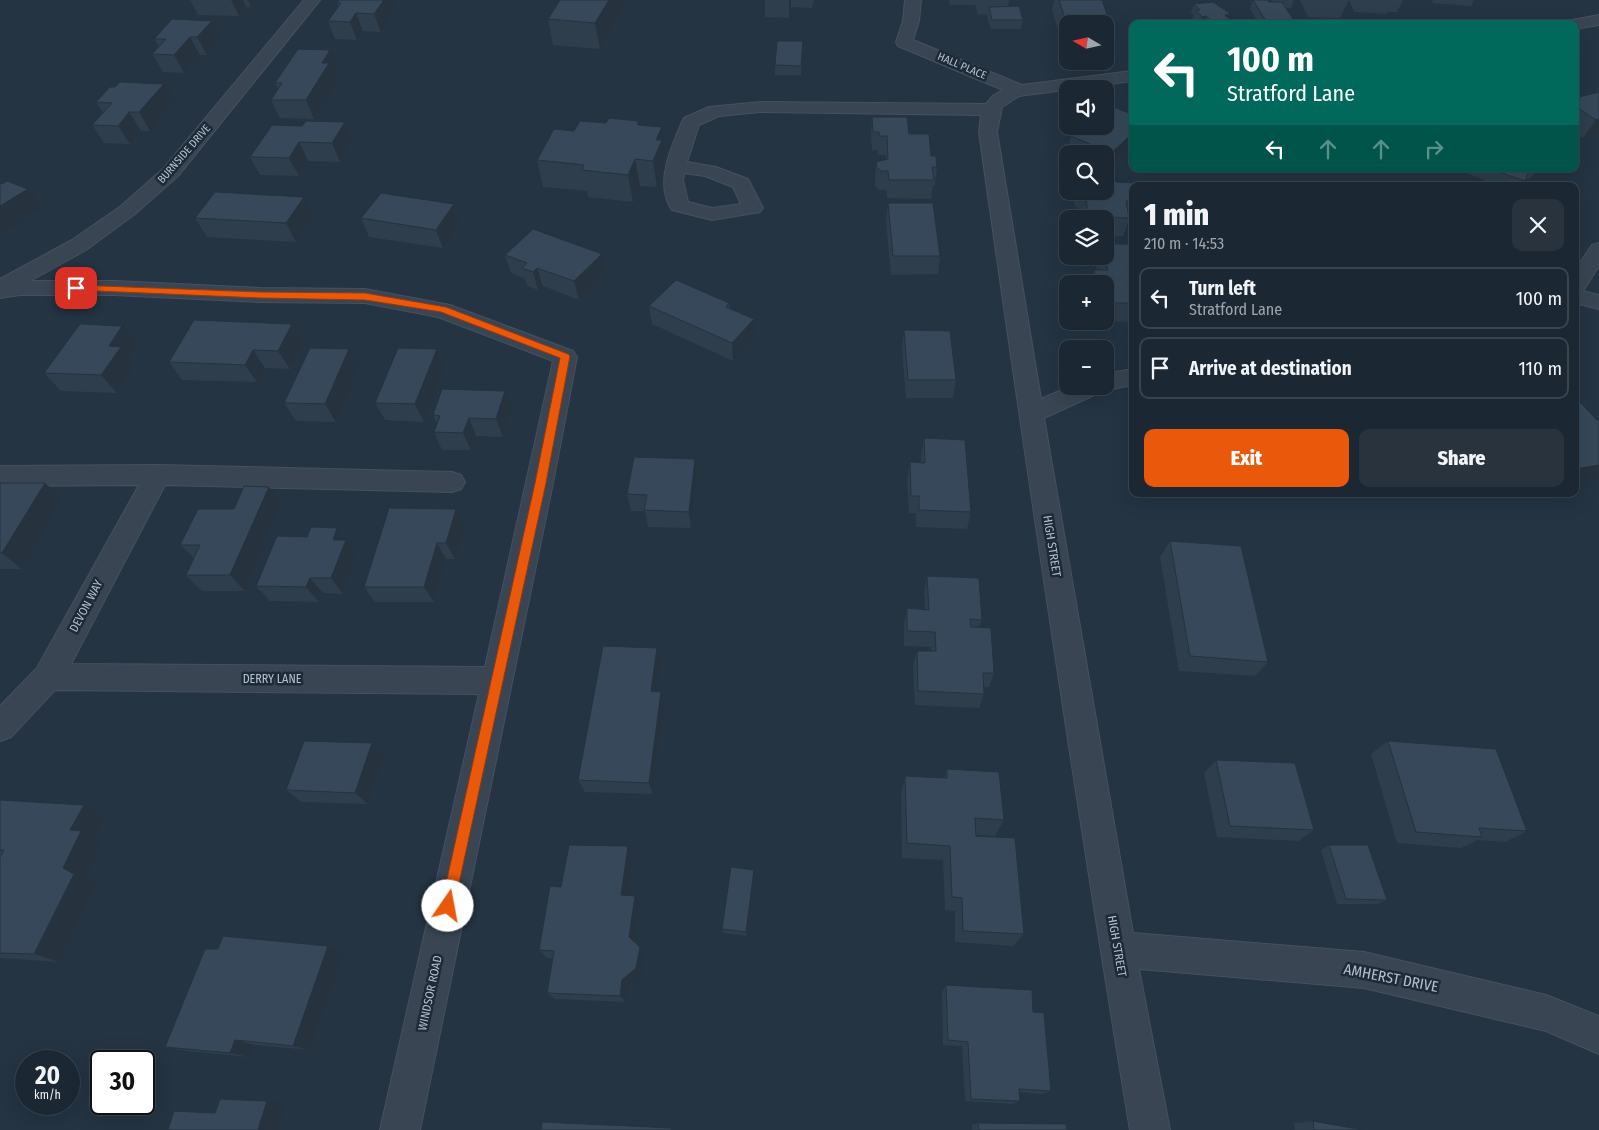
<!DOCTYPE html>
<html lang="en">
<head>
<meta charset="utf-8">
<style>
  :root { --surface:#1b2732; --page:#28333e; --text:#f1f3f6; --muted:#a0a5ac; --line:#39444d; --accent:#ea580c }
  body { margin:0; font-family:"Fira Sans Condensed",sans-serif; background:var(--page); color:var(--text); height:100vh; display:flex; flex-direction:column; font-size:19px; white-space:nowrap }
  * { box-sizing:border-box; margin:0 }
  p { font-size:16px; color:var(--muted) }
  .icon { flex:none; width:28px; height:28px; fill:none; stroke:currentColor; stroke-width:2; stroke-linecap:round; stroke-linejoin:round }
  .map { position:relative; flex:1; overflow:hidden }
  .sheet { position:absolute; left:1129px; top:182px; width:450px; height:315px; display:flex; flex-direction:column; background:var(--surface); border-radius:10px; box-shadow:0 5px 20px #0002,0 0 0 1px var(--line) }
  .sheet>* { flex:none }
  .top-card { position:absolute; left:1129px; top:20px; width:450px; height:152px; border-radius:10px; box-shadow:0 5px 20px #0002,0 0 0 1px var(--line); background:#00695c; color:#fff; overflow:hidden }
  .needle { width:32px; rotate:279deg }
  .buttons { position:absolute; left:1059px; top:15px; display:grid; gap:10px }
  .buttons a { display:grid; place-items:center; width:55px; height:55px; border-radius:10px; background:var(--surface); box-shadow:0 5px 20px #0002,0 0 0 1px var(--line); font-size:25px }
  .speed { position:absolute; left:15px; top:1050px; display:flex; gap:10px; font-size:25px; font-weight:700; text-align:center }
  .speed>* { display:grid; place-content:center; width:65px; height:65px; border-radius:50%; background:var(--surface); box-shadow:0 5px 20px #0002,0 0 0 1px var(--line); line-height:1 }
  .speed small { font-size:12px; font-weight:400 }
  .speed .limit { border:2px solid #111; border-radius:8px; background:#fff; color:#111 }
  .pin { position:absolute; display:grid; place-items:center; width:42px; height:42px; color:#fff; margin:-21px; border-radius:10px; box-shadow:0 2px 8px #0006 }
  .me { position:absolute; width:55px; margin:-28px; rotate:12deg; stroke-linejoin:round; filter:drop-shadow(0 0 4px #0008) }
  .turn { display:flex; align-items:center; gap:18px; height:105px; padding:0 15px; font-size:22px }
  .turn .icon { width:65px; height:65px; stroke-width:2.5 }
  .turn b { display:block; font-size:35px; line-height:42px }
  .lanes { display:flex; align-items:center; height:48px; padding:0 15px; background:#0003; justify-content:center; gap:25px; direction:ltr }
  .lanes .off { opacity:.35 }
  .round { display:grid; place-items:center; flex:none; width:52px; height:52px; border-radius:10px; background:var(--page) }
  .summary { display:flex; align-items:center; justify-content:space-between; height:85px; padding:0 15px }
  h1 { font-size:30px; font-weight:800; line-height:38px }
  .button { display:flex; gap:10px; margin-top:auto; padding:10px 15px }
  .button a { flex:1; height:58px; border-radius:10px; background:var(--accent); color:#fff; font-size:20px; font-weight:800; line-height:58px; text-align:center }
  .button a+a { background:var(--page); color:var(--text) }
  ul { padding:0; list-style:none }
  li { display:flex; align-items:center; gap:15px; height:62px; margin:0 10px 8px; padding:0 5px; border:2px solid var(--line); border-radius:10px }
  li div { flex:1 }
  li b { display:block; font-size:19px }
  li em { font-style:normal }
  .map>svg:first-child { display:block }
</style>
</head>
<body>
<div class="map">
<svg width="1599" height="1130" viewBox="0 0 1599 1130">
  <rect width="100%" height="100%" fill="#243443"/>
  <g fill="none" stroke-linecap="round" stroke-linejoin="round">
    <defs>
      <path id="minor" d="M304,0H320L178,176L135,214L86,250L30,281H114L260,288L365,289L450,305L573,351L577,357L553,483L420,1130H380L479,694L55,690L11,737L0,741V706L37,668L139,485L0,486V466L158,465L452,472L461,475L465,482L461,489L452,492L165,485L71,664L485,667L553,361L438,317L365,303L260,302L114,295H20L0,298V279L72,240L121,206L164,168Z
        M905,0H921L919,21L913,40L1022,85L1132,71V81L1019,96L1002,107L997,132L1041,399L1071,386H1105V374L1132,369V385L1103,391L1044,418L1133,933L1364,952L1546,995L1599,1016V1054L1546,1031L1364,988L1139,969L1170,1130H1130C1075,798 1026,465 979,132L981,115L760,112L719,116L699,125L687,162L716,167L748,179L763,208L760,212L712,220L672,210C654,184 671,148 682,122L684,118L709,107L760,102L986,104L994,95L1003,90L898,46L896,42L903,21ZM684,173L705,176L733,187L741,204L712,208L688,202L683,180Z
        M1599,15V25L1575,29V24H1565L1567,21Z
        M1599,243V266L1583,291L1599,295V309L1575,303V270L1592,245Z"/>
    </defs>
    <!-- minor casing -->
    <use href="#minor" stroke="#45515f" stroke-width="2"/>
    <!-- minor -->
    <use href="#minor" fill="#394552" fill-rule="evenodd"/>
  </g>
  <!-- wall -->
  <path fill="#2e3e4d" d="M190,0H256L251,7H246L239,16L198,15Z
    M339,0H394L397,8L381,32L363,31L357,40L335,39L328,21L338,7L337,3Z
    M627,0L600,49L553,45L548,19Z
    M765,0H814L812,8L791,7L789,18L765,17Z
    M949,0H1009L1008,7L1023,20L1021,29H991L987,16V14L978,15L975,5H950Z
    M1054,0H1102L1108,17L1105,29V24H1068V36H1060L1052,10Z
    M1253,0L1269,2H1273L1271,0H1294L1291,8H1285L1296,24H1259L1250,9Z
    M1300,0H1349L1340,18L1308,17Z
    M1349,0H1403L1397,12H1387V14L1354,12Z
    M1432,0H1474L1471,6L1433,3Z
    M1194,4L1229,18L1233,22L1232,24H1197L1192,19L1194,15L1191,13Z
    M172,19L221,39L207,55H200L184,73L163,72L152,54L159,47L154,39Z
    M803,41L801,75H775V65Z
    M338,68L334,74L337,81L314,119L280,118L271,100L278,89L275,83Z
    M1599,92V133L1583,138L1575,133V98Z
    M96,102H175L150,131H141L130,144L104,143L92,125L103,113Z
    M1132,114V146L1106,171H1105V154H1068V155H1066L1071,136L1082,126H1105Z
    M872,117L909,134L931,156L937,167L935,185H933L931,199L887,198V190H879L875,186V180L876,162L886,160V155H878V150H872L871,135Z
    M345,122L352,140L340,162L308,161L299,176L260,175L250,157L302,126Z
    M606,123L638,125L665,154L664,157L665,167L657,187L640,186L633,202L588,197L587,191L543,187L537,160L574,131Z
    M1459,169H1538L1529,180L1526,179L1521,186H1481L1485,180L1458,170Z
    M1116,182L1132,186V220H1129L1123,236H1105V219H1081L1082,216H1080L1078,207H1075L1072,191H1105Z
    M888,203L940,256L938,274L891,275L886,221Z
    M454,204L461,223L443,248L369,237L361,218Z
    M313,215L296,242L207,237L195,218Z
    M1132,244V322L1096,321H1105V284H1089L1094,270H1097L1095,262L1097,256H1105Z
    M505,255L606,272L579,300L543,286L538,290L527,286L525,279L511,273Z
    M729,303L730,308L754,319L755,337L733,361L652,324L649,306Z
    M292,324L303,342L290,369L265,368L257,382L182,380L169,362Z
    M904,330L956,380L953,398H906L902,348Z
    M137,344L129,356L135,365L117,393L61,391L44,373Z
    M437,349L445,367L424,422L385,420L375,403Z
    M359,367L336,422L296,421L284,403Z
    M511,409L503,437L476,436L471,450H442L434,432L437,424L433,415Z
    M924,438L971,512L967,529L916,527V513H909L907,479L910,462H921V456Z
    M697,476L691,528L648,527L645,511H631L627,494Z
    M0,483L63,500L22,569H0Z
    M269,487L281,503L245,591H202L186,575L194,558L180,545Z
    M464,525L455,559H446L434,602H375L364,587Z
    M337,528L357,556L343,594L323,593L319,602L270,601L256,586L307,537Z
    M1170,541L1268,662L1255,676L1179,671L1160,557Z
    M927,576L982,620L979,627L994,673L989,687H984V694L979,708L915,705L913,665L917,651H931V647L904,646V624L907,608L925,609L924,592Z
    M657,648L661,662L657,691L661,692L665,705L653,794L585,792L578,780Z
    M1388,741L1527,831L1505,842L1477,840L1461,848L1397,843L1371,754Z
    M372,743L384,755L368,804L301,802L286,790Z
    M1216,760L1314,830L1298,841L1217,837L1204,773Z
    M947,769L1004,820L995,836L976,835L1024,934L1013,946L955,942V911L945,910L943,860L902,858L901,793L905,776L944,778Z
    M0,800L84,805L105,816L95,837L103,841L86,878L96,884L59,962L0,958Z
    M1329,845L1387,900L1377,904H1337L1321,850Z
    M633,857L628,896L640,905L635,943L645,955L642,975L628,986L626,1002L555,999L547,993L553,958H547L539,950L561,887Z
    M755,875L747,936L723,933L722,929Z
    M328,946L344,953L310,1050L255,1045L250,1057L187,1051L165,1047L218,949Z
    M946,985L1033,1012L1051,1091L1042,1094L1019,1092L1020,1101L1012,1104L965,1101L962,1046L943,1045L942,992Z
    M1313,1121L1363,1130H1295L1294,1123Z
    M978,1123L1067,1130H972V1125Z"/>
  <!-- shaded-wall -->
  <path fill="#26323e" d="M231,0H243L246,7L239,16Z
    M248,0H256L251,7Z
    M384,0H394L397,8L381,32L374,14Z
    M609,0H627L600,49L595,23Z
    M789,0H791V7L789,18Z
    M356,13L363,31L357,40L350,22Z
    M1231,14L1227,23L1233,22L1232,24H1222L1225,15Z
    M1206,16L1204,24H1200L1202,17Z
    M212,21L221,39L207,55L197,37Z
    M190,37L200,55L184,73L174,55Z
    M330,50L338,68L334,74L337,81L314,119L306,100L322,63Z
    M164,84L175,102L150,131L139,112Z
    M129,112L141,131L130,144L118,126Z
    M1599,119V133L1583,138L1596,120Z
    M345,122L352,140L340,162L332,143Z
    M662,127L665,154L664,157L665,167L657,187L653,161L656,140Z
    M1132,134V146L1106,171L1111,153Z
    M299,142L308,161L299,176L289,158Z
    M635,159L640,186L633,202L628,175Z
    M28,189L42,207L0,234V206Z
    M304,197L313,215L296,242L286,223Z
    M454,204L461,223L443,248L436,230Z
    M602,254L606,272L579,300L574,281Z
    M537,268L543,286L538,290L533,272Z
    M754,319L755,337L733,361L732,343Z
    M292,324L303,342L290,369L278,351Z
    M122,326L137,344L129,356L135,365L117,393L101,375L109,346Z
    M349,349L359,367L336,422L325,404Z
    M437,349L445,367L424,422L415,404Z
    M253,350L265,368L257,382L245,365Z
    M505,391L511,409L503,437L496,419Z
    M469,418L476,436L471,450L463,433Z
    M695,459L697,476L691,528L689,512Z
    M1599,465V478L1575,483V469Z
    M45,483L63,500L22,569L2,553Z
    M269,487L281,503L245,591L230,575Z
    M456,509L464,525L455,559L446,543Z
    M337,528L357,556L343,594L331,578L333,540Z
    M437,543L446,559L434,602L424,587Z
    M310,578L323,593L319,602L306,587Z
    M657,648L661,662L655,705L651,691Z
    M661,692L665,705L653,794L649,783Z
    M372,743L384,755L368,804L355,793Z
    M84,805L105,816L95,837L103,841L86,878L96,884L59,962L34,954L63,868L70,830Z
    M628,846L633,857L627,904L621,895Z
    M754,870L755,875L747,936L746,932Z
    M635,896L640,905L635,944L629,937Z
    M328,946L344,953L310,1050L293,1046Z
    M640,947L645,955L642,975L628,986L626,1002L620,996L622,980Z
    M235,1040L255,1045L250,1057L230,1053Z
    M267,1101L286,1103L278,1130H258Z"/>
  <!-- building -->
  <path fill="#364859" stroke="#26323e" d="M339,0H384L374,14L356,13L350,22L328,21L341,3H337Z
    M560,0H609L595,23L548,19Z
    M1059,0H1102L1108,17H1092L1093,20L1065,18Z
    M1253,0H1268L1269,2H1282L1296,24H1268Z
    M1213,2L1231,14L1225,15L1233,22L1222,24H1215L1206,16L1202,17L1196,10H1200L1194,4Z
    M1019,6L1023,20H992L989,7Z
    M172,19L212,21L197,37H190L174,55L152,54L166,39H154Z
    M777,41H803L801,66L775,65Z
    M298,49L330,50L322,63H329L306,100H271L282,83H275Z
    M120,82L164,84L139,112H129L118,126L92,125L112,103L96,102L110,87H115Z
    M1599,92V119L1596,120L1575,106V98Z
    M1105,104L1132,114V134L1111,153L1071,136L1082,126H1105Z
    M872,117H907L909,134H929L931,156H936L937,167H932L934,180H889L888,171H881L877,168L876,162L888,159L887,136H879V132H873Z
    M609,118L638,121V125L662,127L656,140H662L653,161L635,159L628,175L582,170L584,165L537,160L554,129L574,131L580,121L606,123Z
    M306,121L345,122L332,143L299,142L289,158L250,157L272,125L302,126Z
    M1494,169H1530L1525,181L1493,170Z
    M1105,174H1114L1116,182L1138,183V186H1132V201H1126L1129,218L1089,216L1086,201H1089V198H1085L1084,191H1105Z
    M7,181L28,189L0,206V183L2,184Z
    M215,192L304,197L286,223L195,218Z
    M381,193L454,204L436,230L361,218Z
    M888,203H933L940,256H893Z
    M533,229L602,254L574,281L537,268L533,272L522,268L527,263L505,255Z
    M1105,244H1132V303H1105V284H1097L1094,270H1108L1104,256H1105Z
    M676,280L729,303L726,307L754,319L732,343L649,306Z
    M194,320L292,324L278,351L253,350L245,365L169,362Z
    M80,324L122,326L109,346L121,347L101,375L44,373Z
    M904,330L950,331L956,380H908Z
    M310,348L349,349L325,404L284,403Z
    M398,348L437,349L415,404L375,403Z
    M442,389L505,391L496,419L469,418L463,433L434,432L440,416L433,415Z
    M1575,397L1599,422V465L1575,469Z
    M924,438L965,440L971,512L919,510V496H911L910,462L925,463Z
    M634,457L695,459L689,512L644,510L647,495L627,494Z
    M0,483H45L2,553H0Z
    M244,486L269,487L230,575H186L200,545H180L198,509H234Z
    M389,508L456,509L446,543H437L424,587H364Z
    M311,527L337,528L333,540H346L331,578H310L306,587L256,586L277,536L307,537Z
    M1170,541L1241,546L1268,662L1190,656Z
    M927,576L979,578L982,620L970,619L971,627L991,628L994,673H983L984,694L918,691L917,651H936L935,632L907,631V608L929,610Z
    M603,646L657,648L651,691L661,692L649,783L578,780Z
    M304,741L372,743L355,793L286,790Z
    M1388,741L1496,749L1527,831L1479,828L1482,837L1416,832Z
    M1216,760L1295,763L1314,830L1230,826Z
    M947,769L999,772L1004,820L975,818L976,836L1015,838L1024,934L963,931L962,898L952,897L950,846L907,843L905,776L947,778Z
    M0,800L84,805L70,830L81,831L63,868L74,874L34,954L0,953V857L4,850H0Z
    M569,845L628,846L621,895L635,896L629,937L640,947L636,968L622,980L620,996L547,993L554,951L539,950L550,886L561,887Z
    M1329,845H1368L1387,900L1346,899Z
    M731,867L754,870L746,932L722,929Z
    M223,936L328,946L293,1046L235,1040L230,1053L165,1047L205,949H218Z
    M946,985L1032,990L1033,1012L1044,1013L1051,1091L1019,1089L1020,1101L971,1099L968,1042L948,1040Z
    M220,1099L267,1101L258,1130H168L174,1111L215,1113Z
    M1313,1121L1363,1130H1314Z
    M542,1122L672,1128L671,1130H541Z
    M978,1123L1066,1124L1067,1130H979Z"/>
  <!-- route -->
  <path fill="#ea580c" stroke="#983908" d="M76,285L260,292L365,293L446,307L568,354L570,356L546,483L453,911L448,914L443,911L441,906L535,483L560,358L441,312L365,300L260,298L73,290L72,288Z"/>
  <g text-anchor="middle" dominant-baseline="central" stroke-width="5" stroke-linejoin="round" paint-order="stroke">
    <!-- far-street labels -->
    <g font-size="11" fill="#b6c0cc" stroke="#1d2a38">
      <text transform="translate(962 66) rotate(23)">HALL PLACE</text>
      <text transform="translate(184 154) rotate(-49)">BURNSIDE DRIVE</text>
    </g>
    <!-- street labels -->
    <g font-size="12" fill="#b6c0cc" stroke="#1d2a38">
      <text transform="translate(1052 546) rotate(81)">HIGH STREET</text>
      <text transform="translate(86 606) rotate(-62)">DEVON WAY</text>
      <text x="272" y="679">DERRY LANE</text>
      <text transform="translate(1117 946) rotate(80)">HIGH STREET</text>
      <text transform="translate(430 993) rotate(-78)">WINDSOR ROAD</text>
    </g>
    <!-- near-street labels -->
    <g font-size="15" fill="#b6c0cc" stroke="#1d2a38">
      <text transform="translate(1391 978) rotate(11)">AMHERST DRIVE</text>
    </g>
  </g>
</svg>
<div class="buttons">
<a><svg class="needle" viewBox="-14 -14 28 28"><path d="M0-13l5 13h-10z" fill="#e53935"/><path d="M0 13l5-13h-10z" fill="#a0a5ac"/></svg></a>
<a><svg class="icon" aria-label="sound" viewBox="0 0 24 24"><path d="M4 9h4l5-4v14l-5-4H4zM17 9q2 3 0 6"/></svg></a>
<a><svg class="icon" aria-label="search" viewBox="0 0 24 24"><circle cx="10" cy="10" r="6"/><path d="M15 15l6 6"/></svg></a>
<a><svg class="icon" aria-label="layers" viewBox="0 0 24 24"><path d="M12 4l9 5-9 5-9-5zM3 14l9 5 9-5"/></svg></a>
<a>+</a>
<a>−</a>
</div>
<div class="speed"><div>20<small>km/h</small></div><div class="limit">30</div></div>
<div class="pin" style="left:76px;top:288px;background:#d93025"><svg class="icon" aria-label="arrive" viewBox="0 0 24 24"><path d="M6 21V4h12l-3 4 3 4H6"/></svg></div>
<svg class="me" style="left:448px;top:906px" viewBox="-20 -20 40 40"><circle r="19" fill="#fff"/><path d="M0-13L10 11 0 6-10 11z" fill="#ea580c"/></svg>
<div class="top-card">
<div class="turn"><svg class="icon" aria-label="left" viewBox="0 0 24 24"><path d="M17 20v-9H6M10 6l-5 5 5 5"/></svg><div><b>100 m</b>Stratford Lane</div></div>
<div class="lanes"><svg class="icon" aria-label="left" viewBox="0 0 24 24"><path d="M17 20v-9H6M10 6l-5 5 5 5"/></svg><svg class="icon off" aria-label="ahead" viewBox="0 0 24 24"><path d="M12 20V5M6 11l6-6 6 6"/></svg><svg class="icon off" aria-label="ahead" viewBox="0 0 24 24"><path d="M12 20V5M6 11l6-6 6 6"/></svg><svg class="icon off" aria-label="right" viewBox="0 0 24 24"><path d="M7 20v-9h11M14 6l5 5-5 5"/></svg></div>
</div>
<section class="sheet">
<div class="summary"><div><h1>1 min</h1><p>210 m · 14:53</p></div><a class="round"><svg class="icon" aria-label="close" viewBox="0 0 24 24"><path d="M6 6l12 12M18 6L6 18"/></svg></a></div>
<ul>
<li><svg class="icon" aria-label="left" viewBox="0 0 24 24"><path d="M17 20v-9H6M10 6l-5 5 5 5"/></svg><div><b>Turn left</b><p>Stratford Lane</p></div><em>100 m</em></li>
<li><svg class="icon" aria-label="arrive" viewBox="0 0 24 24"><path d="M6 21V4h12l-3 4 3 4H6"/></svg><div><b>Arrive at destination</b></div><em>110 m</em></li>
</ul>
<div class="button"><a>Exit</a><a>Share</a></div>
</section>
</div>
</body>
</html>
